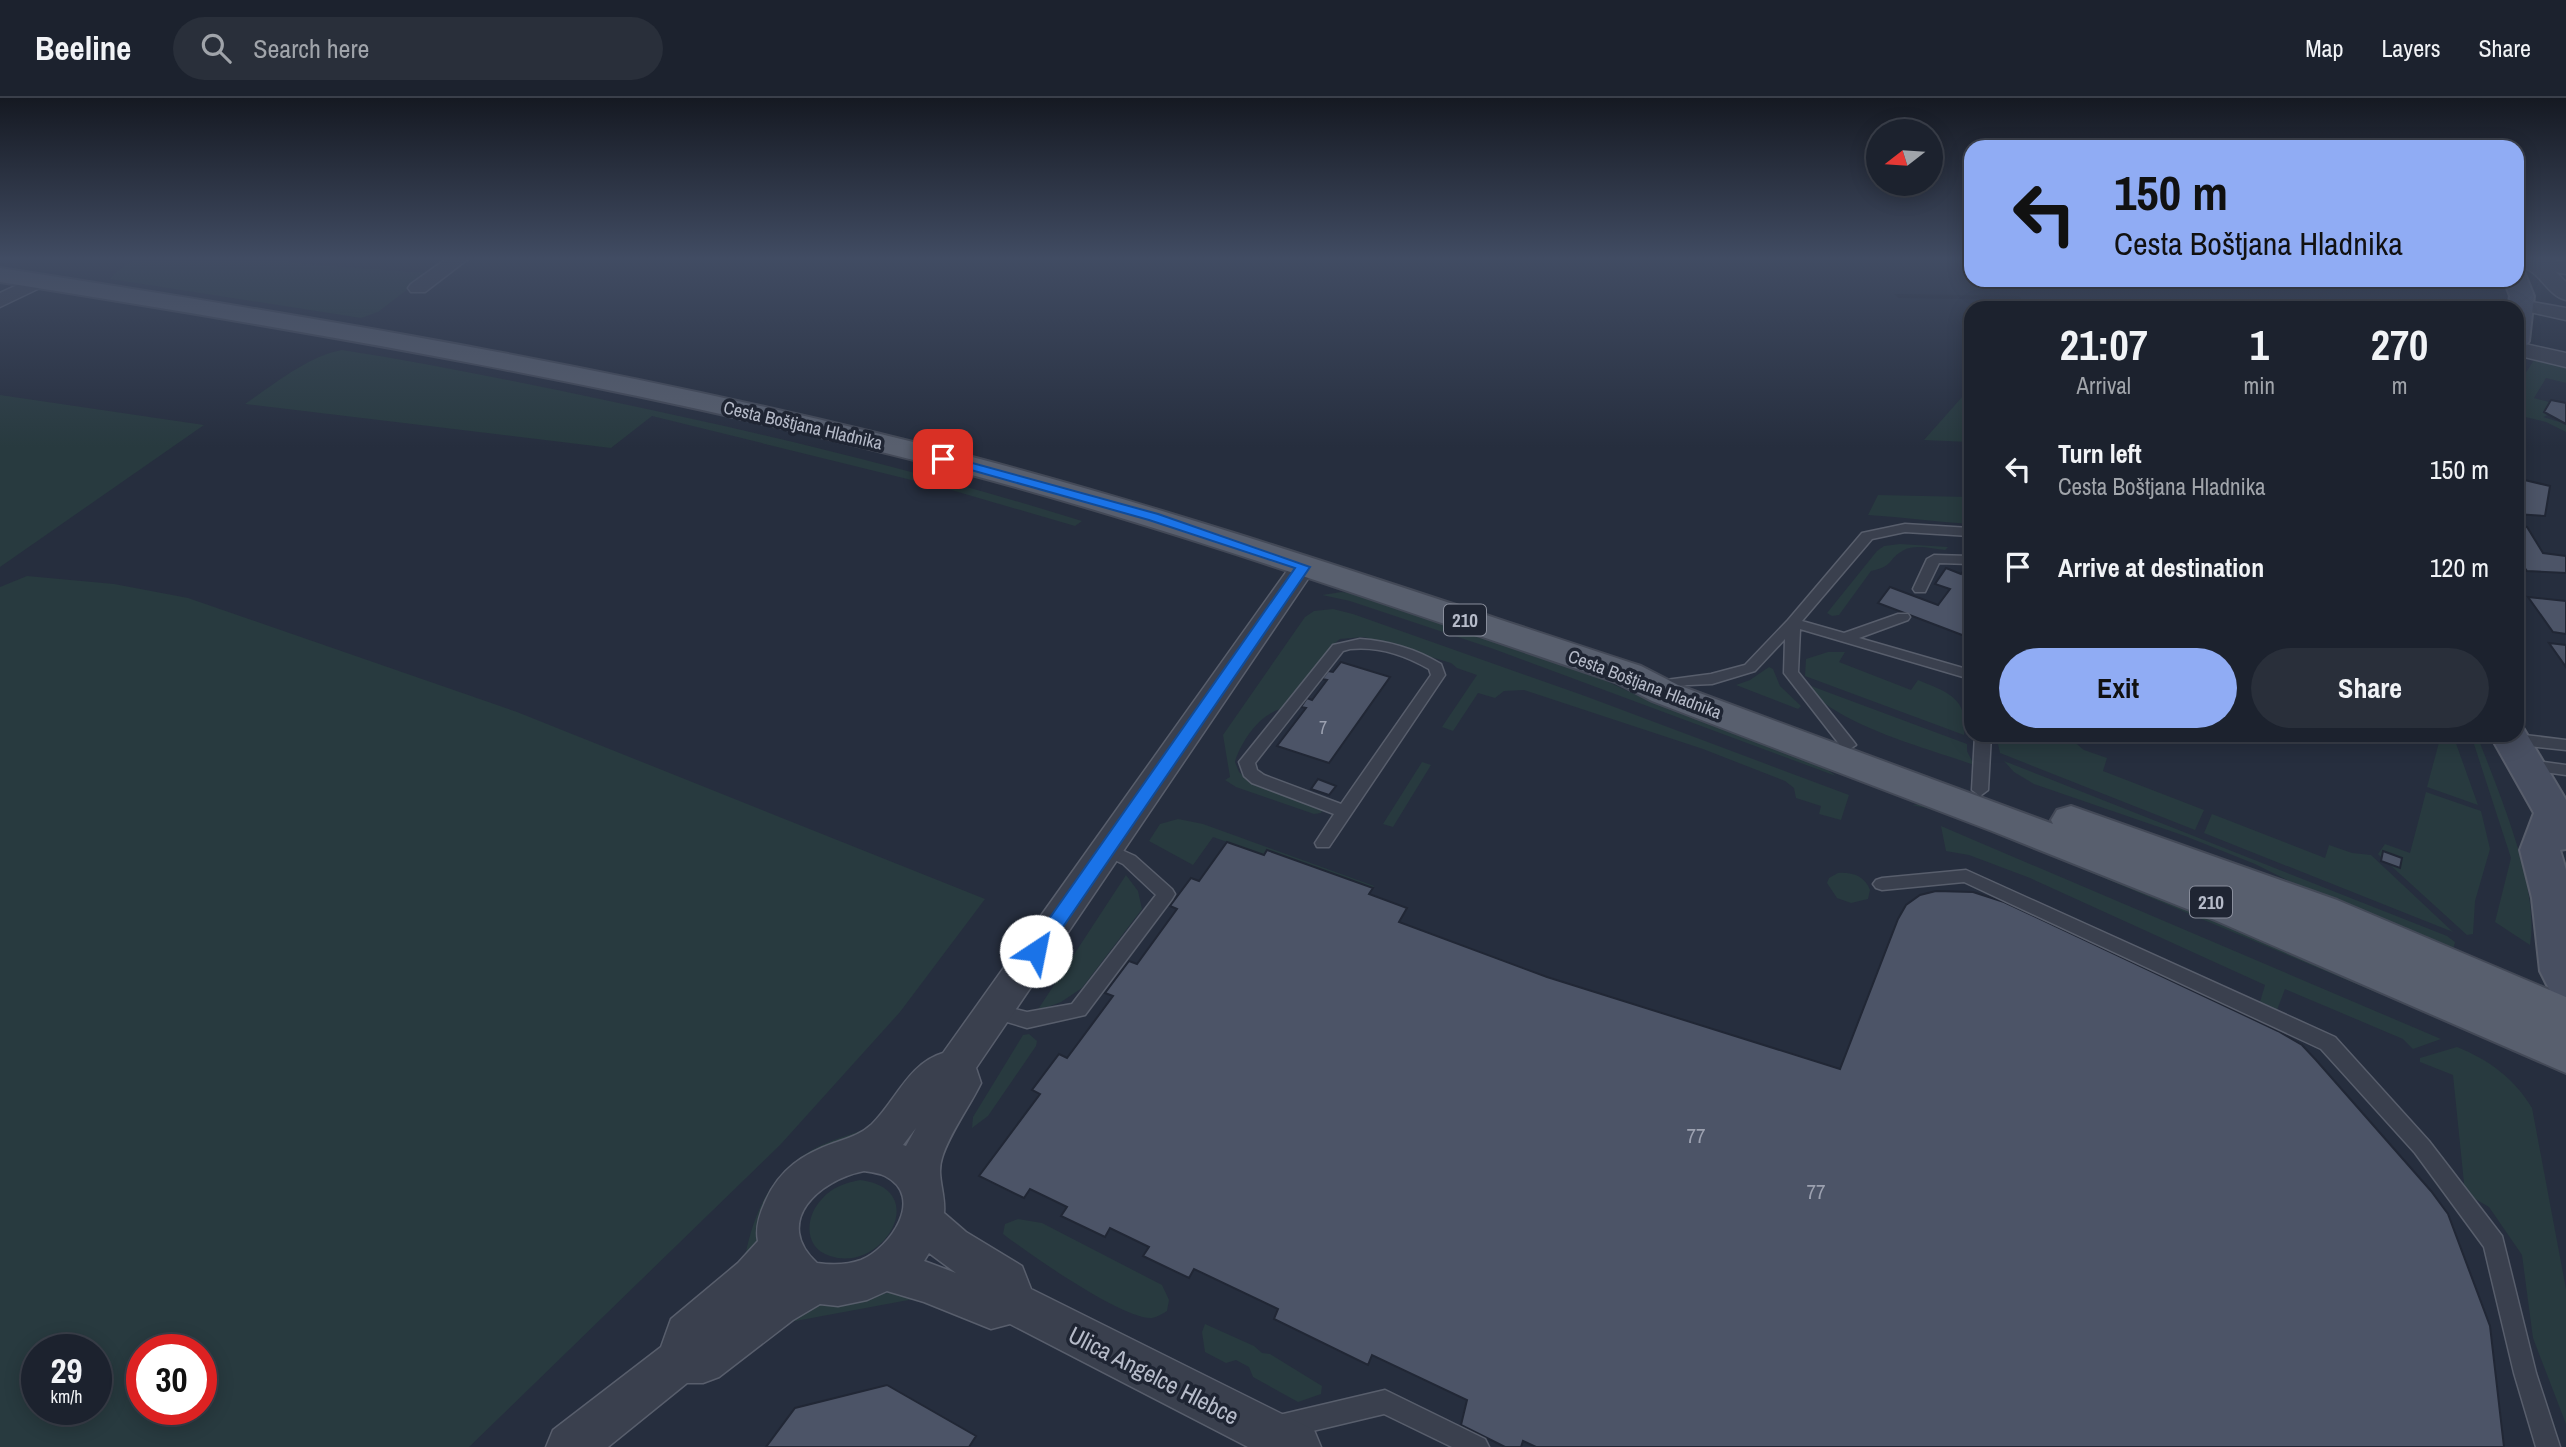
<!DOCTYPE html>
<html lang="en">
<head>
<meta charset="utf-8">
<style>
  :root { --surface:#1c222e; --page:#292f3a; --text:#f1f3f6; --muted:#a0a4aa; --line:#3a3f4a; --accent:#90acf4 }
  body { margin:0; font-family:"Archivo Narrow",sans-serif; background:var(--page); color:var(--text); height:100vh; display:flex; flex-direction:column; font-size:26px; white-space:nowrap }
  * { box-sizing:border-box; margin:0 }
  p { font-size:23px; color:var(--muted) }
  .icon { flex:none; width:38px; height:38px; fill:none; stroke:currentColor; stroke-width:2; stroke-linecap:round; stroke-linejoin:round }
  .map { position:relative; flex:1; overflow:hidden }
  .sheet { position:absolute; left:1964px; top:203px; width:560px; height:441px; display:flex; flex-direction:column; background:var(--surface); border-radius:21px; box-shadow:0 4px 18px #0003,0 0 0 2px var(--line) }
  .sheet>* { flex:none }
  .guide { position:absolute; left:1964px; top:42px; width:560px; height:147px; border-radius:21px; box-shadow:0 4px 18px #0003,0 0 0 2px var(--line); background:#90acf4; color:#111; overflow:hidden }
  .needle { width:46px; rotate:253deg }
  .tools { position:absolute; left:1866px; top:21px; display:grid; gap:14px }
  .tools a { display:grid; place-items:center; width:77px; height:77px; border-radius:50%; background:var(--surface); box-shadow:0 4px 18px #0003,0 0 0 2px var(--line); font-size:35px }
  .speed { position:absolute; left:21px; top:1236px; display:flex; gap:14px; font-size:35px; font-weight:700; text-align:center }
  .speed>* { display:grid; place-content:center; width:91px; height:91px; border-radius:50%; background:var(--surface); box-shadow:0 4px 18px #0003,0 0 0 2px var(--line); line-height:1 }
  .speed small { font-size:18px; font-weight:400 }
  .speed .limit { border:10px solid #d22; background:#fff; color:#111 }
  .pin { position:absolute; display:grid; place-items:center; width:60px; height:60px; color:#fff; margin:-30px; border-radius:14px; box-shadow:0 4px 10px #0006 }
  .me { position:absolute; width:77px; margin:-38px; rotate:34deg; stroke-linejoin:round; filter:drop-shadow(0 0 5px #0008) }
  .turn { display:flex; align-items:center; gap:24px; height:147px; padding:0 35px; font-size:32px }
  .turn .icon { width:91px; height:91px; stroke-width:2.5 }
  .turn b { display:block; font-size:49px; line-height:60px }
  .eta { display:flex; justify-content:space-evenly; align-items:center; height:119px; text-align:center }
  .eta b { font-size:42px; font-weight:700; line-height:49px }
  .button { display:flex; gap:14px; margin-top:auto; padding:14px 35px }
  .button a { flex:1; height:80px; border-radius:42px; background:var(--accent); color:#111; font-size:28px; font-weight:700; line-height:80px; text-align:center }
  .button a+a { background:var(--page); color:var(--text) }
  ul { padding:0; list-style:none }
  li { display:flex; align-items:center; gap:21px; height:98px; padding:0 35px }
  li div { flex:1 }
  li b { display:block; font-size:26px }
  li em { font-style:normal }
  header { display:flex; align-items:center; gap:42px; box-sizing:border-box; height:98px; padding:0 35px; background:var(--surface); border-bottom:2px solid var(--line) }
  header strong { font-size:33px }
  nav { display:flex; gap:38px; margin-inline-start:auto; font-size:24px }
  .search { width:490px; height:63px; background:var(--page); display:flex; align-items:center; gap:18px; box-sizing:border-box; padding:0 24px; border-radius:38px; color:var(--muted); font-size:26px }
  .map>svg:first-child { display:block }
</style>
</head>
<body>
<header>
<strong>Beeline</strong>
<div class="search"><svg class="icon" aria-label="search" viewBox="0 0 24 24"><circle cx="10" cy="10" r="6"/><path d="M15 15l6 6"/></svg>Search here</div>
<nav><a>Map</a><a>Layers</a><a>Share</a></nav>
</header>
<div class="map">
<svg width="2566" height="1349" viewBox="0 0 2566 1349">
  <rect width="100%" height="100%" fill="#262e3e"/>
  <!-- green -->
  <path fill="#283a3f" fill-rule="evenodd" d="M136,161H274L303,166L429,175L378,214L361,220L110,181L117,173Z
    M342,252C433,266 523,285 614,304C772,337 928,375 1082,423L1075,428L948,391L652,318L611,350L245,306C273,287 308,258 342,252Z
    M2536,259L2566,267V285L2546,280L2534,300L2549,304L2544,314L2548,317L2543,319L2566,326V334L2546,324L2517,317L2516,290Z
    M1970,290V344L1924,342Z
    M0,297L204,327L0,469Z
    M1878,397L1970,399V426C1936,424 1903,419 1868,417Z
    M1900,446L1948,449L1945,452C1933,451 1915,446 1904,452C1887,461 1895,468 1871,473L1839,517L1832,518L1827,515L1877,453L1884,448Z
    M27,478L114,486L188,500L517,614L985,801L900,914L780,1047L469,1349H0V489ZM37,1251H96V1311H37ZM142,1251H201V1311H142Z
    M1342,494L1369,498L1569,566L1643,600L1821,667L1836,678L1491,550L1350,503L1322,497Z
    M1333,511L1353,516L1585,598L1849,697L1841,722L1819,716L1821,708L1796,700L1794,690L1785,683L1703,651L1524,592L1504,593L1495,600L1478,595L1453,633L1442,629L1477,577L1457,570L1451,565L1364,539L1340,541L1331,548L1281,611C1260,616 1241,643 1235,664L1239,674L1254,687L1324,711L1321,715L1314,716L1236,689L1225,682L1230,679L1223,637L1305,519L1314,513Z
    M1828,554H1845L1839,564L1911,592L1918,582C1947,594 1969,600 1964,637L1805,578L1806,561Z
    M1769,569L1773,571L1780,588L1801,608L1798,611L1736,587L1750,582Z
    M1803,585L1967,646V653L1974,667C1924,649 1835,627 1803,585Z
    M1996,637H2066L2084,652L2107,660L2103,673L2204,712L2195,732L2000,655Z
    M2441,637H2453L2478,707L2427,689Z
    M2471,637H2477C2498,693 2540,788 2530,847L2495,824L2511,760Z
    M2004,663L2447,838L2455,844L2453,852L2315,796L2255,766L2185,738L2034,686L2014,674Z
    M1422,664L1431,667L1393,729L1383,726Z
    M2426,694L2481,713L2490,751L2475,803L2473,836L2467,837L2389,766L2400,770L2402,760L2383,754L2382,760L2378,756L2385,746L2410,755Z
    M1931,705L1948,710L2460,925L2459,929L1949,715L1912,707Z
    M2212,716L2325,760L2329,747L2352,755L2371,757L2453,834L2204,735Z
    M1178,721L1203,726L1374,788L1372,790L1268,752L1264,757L1213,739L1193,767L1149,743L1160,726Z
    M1941,728L1969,740L2441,941L2413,951L2403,941L2285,891L2277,912L2260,904L2265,887L2030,780L1969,757L1946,753Z
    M1838,775C1852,774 1865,778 1870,792L1868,801L1851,805L1837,800L1827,785L1829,780Z
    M1126,777L1138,793L1142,811L1082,890L1061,904L1037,913Z
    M1029,936L1037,943L1036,948L988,1018L972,1030L973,1019L1023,937Z
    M2457,949C2489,962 2514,980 2532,1010L2566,1191V1326L2533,1240L2522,1157L2489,1109L2465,1095L2453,977L2420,964V960Z
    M872,1028L758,1144L743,1168C752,1120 767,1077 812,1052C831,1041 853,1037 872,1028Z
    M860,1082C933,1091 883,1176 830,1158C803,1150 805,1118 822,1101C832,1089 845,1085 860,1082Z
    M1018,1121L1042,1125L1162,1187L1169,1202L1167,1213C1162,1216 1157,1219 1152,1220C1123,1222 1028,1155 1003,1136L1005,1126Z
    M903,1194L914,1201L790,1224L805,1207L853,1203L887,1195Z
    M1205,1226L1254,1248L1262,1255L1270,1256L1322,1288L1321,1296L1298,1304L1253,1279L1249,1269L1236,1262L1226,1265L1205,1254L1202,1234Z"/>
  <!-- building -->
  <path fill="#4c5467" stroke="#212735" stroke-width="2" d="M1897,197L2018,199L2020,201L1899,199Z
    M2551,302L2566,305V326L2544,314Z
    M2516,380L2550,388L2545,418L2516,416Z
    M2516,427L2527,429L2543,455L2566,458V475L2527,473L2524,469L2516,468Z
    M1946,470L1961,476L1964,472L1970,474V540L1878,505L1890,489L1938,507L1950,491L1935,486Z
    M2528,499L2566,503V536L2553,534Z
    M2549,545L2566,547V569Z
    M1341,564L1390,579L1329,665L1277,648L1306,610L1301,609L1307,600L1312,602L1327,582L1322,581L1328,573L1333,574Z
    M1318,681L1336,688L1329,697L1311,691Z
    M1227,744L1264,757L1267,752L1373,790L1369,796L1407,810L1399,824L1547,879L1840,971L1898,821L1906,807L1920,797L1936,793L1973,794L2004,804L2278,933L2302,947L2316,962L2431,1093L2448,1116L2490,1228L2504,1349H1536L1523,1343L1521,1349H1505L1461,1327L1467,1302L1372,1257L1368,1267L1274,1221L1278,1211L1194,1171L1189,1180L1143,1158L1149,1149L1110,1130L1105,1139L1061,1118L1067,1109L1030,1091L1024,1100L979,1078L1040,996L1032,992L1059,956L1067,960L1113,898L1105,895L1129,863L1137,866L1177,811L1170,808L1191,780L1199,783Z
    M2383,753L2402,760L2400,770L2381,763Z
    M887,1287L976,1338L969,1349H766L795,1310Z"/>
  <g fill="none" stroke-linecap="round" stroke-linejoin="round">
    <defs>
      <path id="lane" d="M1905,426L1970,430V438L1905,434L1872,441L1802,523L1844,535L1898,516H1908L1910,519L1908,522L1859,540L1970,572V581L1800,531L1798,574L1853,643L1856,647L1848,652L1843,651L1784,575L1785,541L1755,573L1712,586L1666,588L1664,585L1666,582L1711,576L1745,567L1788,522L1862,435Z
        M1934,457L1970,458V466L1939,465L1925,494H1915L1913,491L1927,461Z
        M1360,541C1389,543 1416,551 1441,566L1445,577L1329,749H1317L1315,745L1334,716L1252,685L1244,678L1239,664L1333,547ZM1350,551C1378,548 1405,557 1429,571L1431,577L1341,706L1264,677L1257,672L1255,665L1343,553Z
        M2516,636L2566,642V652L2511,646L2503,641L2506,637Z
        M1975,637H1991L1988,692L1980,698L1972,692Z
        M2528,662L2566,667V677L2522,671L2520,667Z
        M1106,745L1135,758L1172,791L1175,796L1172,801L1085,917L1027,930L987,918L985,913L987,908L994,906L1027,914L1072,906L1156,797L1123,766L1100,755L1098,751L1100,747Z
        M1966,772L2335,939L2429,1043L2502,1138L2536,1275L2560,1349H2536L2514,1275L2484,1149L2415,1055L2321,951L1964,784L1882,792L1876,790L1873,786L1876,782L1882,780Z
        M1385,1292L1485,1341L1489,1349H1452L1384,1316L1279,1341L1271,1337L1267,1329L1271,1321L1279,1317Z"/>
      <path id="street" d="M446,161H468L425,194H411L408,190L411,186Z
        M2516,161H2546L2566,164V176L2556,174L2566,184V202C2545,197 2541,171 2516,167Z
        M39,177L46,179L49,183L46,187L0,209V195Z
        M2521,202L2566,210V222L2512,210L2514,204Z
        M2516,244L2566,255V269L2516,257Z
        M1303,461L1312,463L1316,469L976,970L981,985C970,1008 949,1036 942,1060C936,1078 946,1096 944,1115L966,1134L1022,1168L1031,1191L1314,1332L1321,1349H1248L1010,1226L991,1231L924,1204L887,1193L867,1202L838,1208L820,1206L793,1222L719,1279L703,1285H687L608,1349H546L553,1332L661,1249L671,1221L738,1165L758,1143C755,1129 760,1115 766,1102C780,1071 803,1056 834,1045C848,1040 860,1037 872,1026C896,1002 909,965 943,955L1294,463ZM916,1030L906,1048L903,1047ZM864,1073C871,1074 879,1075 885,1078C926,1099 890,1150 861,1162C847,1167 831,1167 817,1165C772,1124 819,1082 864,1073ZM929,1155L956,1175L924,1163Z"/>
      <path id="secondary" d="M2516,174L2525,176L2534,198L2529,243L2525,249L2516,251V210H2508L2510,198L2504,182H2516Z
        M2516,627L2522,628L2566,702V751L2560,752L2566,772V899L2550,893L2540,873L2532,800L2520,752L2534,715L2490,637H2516Z"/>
      <path id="primary" d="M0,170C328,221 654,276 976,360C1200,419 1420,496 1641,568L1678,587L2053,726L2051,722L2057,712L2071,708L2337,802L2566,899V975L2217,823L1992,733L1652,603L1615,584C1396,510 1177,431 953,372C639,290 320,235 0,184Z"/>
    </defs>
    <!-- lane casing -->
    <use href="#lane" stroke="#585e6c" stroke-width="3"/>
    <!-- street casing -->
    <use href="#street" stroke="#585e6c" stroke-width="3"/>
    <!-- secondary casing -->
    <use href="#secondary" stroke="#585e6c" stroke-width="4"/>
    <!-- primary casing -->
    <use href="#primary" stroke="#434957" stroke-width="4"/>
    <!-- lane -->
    <use href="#lane" fill="#3a404e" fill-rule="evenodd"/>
    <!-- street -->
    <use href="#street" fill="#3a404e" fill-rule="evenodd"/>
    <!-- secondary -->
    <use href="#secondary" fill="#484f61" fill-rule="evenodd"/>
    <!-- primary -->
    <use href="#primary" fill="#585f6e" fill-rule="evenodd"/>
  </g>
  <!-- sky -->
  <linearGradient id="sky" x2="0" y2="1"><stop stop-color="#151922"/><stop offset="0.46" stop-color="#414c63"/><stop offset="1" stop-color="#414c63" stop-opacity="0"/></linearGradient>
  <rect width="2566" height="349" fill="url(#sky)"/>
  <!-- route -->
  <path fill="#1a73e8" stroke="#114b97" stroke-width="2" d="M943,357L1158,416L1310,469L1043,858H1030L1027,853L1030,848L1295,470L1149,422L939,363V358Z"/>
  <g text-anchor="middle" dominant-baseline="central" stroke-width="7" stroke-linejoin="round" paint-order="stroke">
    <!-- far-street labels -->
    <g font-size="18" fill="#b6bbc9" stroke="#1f2533">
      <text transform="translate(803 327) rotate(13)">Cesta Boštjana Hladnika</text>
      <text transform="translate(1645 586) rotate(21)">Cesta Boštjana Hladnika</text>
    </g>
    <!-- number labels -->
    <g font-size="18" fill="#9ca1b0">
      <text x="1323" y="629">7</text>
    </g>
    <!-- shield labels -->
    <g fill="#1f2533" stroke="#898e9c" stroke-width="2">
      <rect x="1444" y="506.5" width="42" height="31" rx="5"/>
      <rect x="2190" y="788.5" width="42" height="31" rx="5"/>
    </g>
    <g font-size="19" font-weight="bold" fill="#b6bbc9">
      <text x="1465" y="522">210</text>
      <text x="2211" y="804">210</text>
    </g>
    <!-- near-number labels -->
    <g font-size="21" fill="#9ca1b0">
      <text x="1696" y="1037">77</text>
      <text x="1816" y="1093">77</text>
    </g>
    <!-- near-street labels -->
    <g font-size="24" fill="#b6bbc9" stroke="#1f2533">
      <text transform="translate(1154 1277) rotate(27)">Ulica Angelce Hlebce</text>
    </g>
  </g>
</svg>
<div class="tools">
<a><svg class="needle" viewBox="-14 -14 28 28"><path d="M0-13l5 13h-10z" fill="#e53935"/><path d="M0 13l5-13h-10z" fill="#a0a4aa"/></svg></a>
</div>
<div class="speed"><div>29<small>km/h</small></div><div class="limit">30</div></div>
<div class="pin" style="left:943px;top:361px;background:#d93025"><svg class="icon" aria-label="arrive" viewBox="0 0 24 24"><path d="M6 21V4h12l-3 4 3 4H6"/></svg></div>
<svg class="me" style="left:1036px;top:853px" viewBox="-20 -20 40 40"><circle r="19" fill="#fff"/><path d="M0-13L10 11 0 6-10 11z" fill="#1a73e8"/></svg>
<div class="guide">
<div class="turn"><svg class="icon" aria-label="left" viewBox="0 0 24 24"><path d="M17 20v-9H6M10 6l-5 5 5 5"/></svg><div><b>150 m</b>Cesta Boštjana Hladnika</div></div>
</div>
<section class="sheet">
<div class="eta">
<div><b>21:07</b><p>Arrival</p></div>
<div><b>1</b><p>min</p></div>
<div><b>270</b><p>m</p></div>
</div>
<ul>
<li><svg class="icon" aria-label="left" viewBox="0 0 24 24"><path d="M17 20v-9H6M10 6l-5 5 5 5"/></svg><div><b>Turn left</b><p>Cesta Boštjana Hladnika</p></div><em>150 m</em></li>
<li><svg class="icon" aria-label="arrive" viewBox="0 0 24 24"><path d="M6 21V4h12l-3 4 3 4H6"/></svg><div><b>Arrive at destination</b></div><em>120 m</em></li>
</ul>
<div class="button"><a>Exit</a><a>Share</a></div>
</section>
</div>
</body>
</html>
